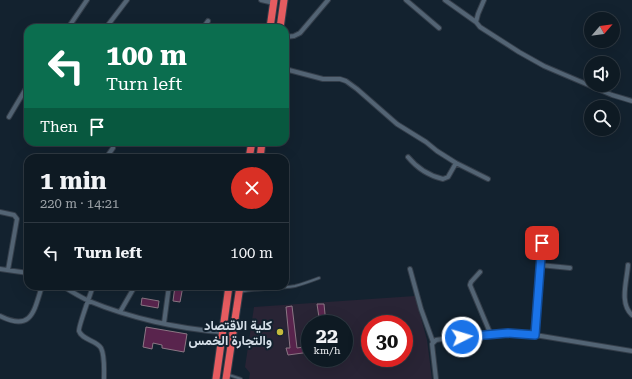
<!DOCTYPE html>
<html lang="en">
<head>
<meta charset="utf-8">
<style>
  :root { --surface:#0e1a23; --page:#17232b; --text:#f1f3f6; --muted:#9ba1a6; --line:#2e3841 }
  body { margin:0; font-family:"Roboto Serif",Vazirmatn,serif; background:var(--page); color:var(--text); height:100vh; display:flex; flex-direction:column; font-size:15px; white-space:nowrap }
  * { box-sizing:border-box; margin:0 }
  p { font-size:13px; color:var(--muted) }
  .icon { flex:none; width:22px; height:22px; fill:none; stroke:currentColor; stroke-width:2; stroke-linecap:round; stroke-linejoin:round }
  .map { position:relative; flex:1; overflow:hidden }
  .panel { position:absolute; left:24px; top:154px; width:265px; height:136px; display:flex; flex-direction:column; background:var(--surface); border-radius:12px; box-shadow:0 4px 16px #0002,0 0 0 1px var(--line) }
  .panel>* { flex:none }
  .banner { position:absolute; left:24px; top:24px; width:265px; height:122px; border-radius:12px; box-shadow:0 4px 16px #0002,0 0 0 1px var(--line); background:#0b6e4f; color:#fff; overflow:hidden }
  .needle { width:26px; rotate:62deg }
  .controls { position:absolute; left:584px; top:12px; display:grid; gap:8px }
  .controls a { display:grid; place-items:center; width:36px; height:36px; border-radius:50%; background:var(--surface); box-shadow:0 4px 16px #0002,0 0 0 1px var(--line); font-size:20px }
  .speed { position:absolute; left:301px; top:315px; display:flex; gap:8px; font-size:20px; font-weight:700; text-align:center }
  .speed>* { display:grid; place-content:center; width:52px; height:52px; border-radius:50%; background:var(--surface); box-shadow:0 4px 16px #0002,0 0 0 1px var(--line); line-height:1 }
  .speed small { font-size:10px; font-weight:400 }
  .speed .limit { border:6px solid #d22; background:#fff; color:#111 }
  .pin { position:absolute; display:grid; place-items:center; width:34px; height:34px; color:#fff; margin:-17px; border-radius:8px; box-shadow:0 2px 6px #0006 }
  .me { position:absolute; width:44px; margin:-22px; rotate:85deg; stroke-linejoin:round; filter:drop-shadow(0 0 3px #0008) }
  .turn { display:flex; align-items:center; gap:14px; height:84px; padding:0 16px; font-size:18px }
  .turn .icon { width:52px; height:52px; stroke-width:2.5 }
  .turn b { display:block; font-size:28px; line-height:34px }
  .then { display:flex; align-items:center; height:38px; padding:0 16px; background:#0003; gap:8px; font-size:15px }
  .round { display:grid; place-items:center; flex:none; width:42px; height:42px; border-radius:21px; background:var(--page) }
  .head { display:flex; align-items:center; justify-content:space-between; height:68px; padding:0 16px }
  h1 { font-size:24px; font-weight:700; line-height:30px }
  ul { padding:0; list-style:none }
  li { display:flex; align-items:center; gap:12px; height:60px; padding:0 16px; border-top:1px solid var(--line) }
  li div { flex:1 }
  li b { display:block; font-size:15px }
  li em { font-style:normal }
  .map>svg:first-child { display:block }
</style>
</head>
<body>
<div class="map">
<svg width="632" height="379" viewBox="0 0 632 379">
  <rect width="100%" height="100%" fill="#13222f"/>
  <!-- education -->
  <path fill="#292435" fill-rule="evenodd" d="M415,296L427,340L432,379H249L250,373L245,367L254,307ZM310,324H344V358H310ZM370,324H404V358H370Z"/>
  <!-- building -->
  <path fill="#59244d" stroke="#8b7684" d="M175,286H183L180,302L173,301Z
    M142,298L159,301L158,308L141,305Z
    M317,304H324L326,324H320Z
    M292,306L297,348L310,346V352L288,355L286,348H290L286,307Z
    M146,327L187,334L184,352L162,348V345L153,343L152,349L143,347Z"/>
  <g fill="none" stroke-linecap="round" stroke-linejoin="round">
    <defs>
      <path id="lane" d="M240,292C258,288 276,289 295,286C303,284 311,281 319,278
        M229,375L241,379"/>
      <path id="street" d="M261,0L274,3
        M406,0L439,28
        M445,0L476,22
        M484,0L478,14L476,22L480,27L519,52L544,66L612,95L632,101
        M108,25L127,0
        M68,28L87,0
        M203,28L208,21
        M285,37L294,36L300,33L328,0
        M285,69L323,79H340L346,81L357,89L397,124L426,142L437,151L456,163L488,179
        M9,117L28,85
        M408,157C417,168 430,176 443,179L448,177L456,163
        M106,158L113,148
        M0,212L14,215L17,219L8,270
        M540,265L570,268
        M628,265C627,281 619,303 632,315
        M0,269L28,273
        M410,269L421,309L433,342
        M26,272L28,266
        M480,272L471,282L470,285L491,335
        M62,286C71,291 80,297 89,301C130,318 179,329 222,332
        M93,286C91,293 78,327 79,331C82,340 96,340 101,348C105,356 104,370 104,379
        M120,312L135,286
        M0,316C32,332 34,311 42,286
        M164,323L169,286
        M535,335L542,243
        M436,379L432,344L436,340L449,338L508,333L529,334L632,351"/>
      <path id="highway" d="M270,28L274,0
        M280,28L284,0
        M249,158L252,142
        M260,158L262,142
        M216,379L229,286
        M226,379L240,286"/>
    </defs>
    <!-- lane casing -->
    <use href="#lane" stroke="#343e4a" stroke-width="4"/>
    <!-- street casing -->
    <use href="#street" stroke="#343e4a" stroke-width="6"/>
    <!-- highway casing -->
    <use href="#highway" stroke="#343e4a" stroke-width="9"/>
    <!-- lane -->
    <use href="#lane" stroke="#536474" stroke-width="2"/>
    <!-- street -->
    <use href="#street" stroke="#536474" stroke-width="4"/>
    <!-- highway -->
    <use href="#highway" stroke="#e65c60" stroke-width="7"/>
  </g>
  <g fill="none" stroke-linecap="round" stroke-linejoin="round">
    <defs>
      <path id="route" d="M462,337L508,333L535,335L542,243"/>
    </defs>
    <!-- route casing -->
    <use href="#route" stroke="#114b97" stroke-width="10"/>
    <!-- route -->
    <use href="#route" stroke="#1a73e8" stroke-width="7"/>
  </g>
  <!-- markers -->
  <circle fill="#c6bb3c" stroke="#13222f" stroke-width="1.5" cx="280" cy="332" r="4"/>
  <g text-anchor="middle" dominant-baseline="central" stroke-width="4" stroke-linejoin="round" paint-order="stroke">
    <!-- poi labels -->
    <g font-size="13" font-weight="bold" fill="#d7e1ea" stroke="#13222f" text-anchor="end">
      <text x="272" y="325">كلية الاقتصاد<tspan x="272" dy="15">والتجارة الخمس</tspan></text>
    </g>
  </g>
</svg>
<div class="controls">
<a><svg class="needle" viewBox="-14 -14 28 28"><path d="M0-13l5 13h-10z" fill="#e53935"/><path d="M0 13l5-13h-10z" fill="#9ba1a6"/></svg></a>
<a><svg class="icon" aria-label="sound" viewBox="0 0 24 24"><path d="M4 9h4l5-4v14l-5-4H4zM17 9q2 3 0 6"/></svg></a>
<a><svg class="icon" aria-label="search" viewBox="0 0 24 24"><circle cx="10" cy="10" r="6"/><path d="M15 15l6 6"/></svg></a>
</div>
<div class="speed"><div>22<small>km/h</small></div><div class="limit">30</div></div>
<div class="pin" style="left:542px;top:243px;background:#d93025"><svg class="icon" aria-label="arrive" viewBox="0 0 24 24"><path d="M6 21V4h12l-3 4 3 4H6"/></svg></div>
<svg class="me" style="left:462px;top:337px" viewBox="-20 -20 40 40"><circle r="17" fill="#1a73e8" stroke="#fff" stroke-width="3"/><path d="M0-11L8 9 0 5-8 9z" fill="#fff"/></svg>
<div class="banner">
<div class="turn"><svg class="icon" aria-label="left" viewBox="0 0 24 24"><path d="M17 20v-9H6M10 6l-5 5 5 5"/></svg><div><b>100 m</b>Turn left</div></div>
<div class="then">Then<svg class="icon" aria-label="arrive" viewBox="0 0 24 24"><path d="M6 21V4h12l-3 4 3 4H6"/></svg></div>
</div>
<section class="panel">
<div class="head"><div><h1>1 min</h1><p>220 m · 14:21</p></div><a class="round" style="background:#d93025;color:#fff"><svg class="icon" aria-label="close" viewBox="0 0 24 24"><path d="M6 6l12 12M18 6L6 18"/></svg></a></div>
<ul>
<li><svg class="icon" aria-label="left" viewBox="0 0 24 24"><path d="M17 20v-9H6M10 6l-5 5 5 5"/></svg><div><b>Turn left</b></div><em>100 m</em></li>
</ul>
</section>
</div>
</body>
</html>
